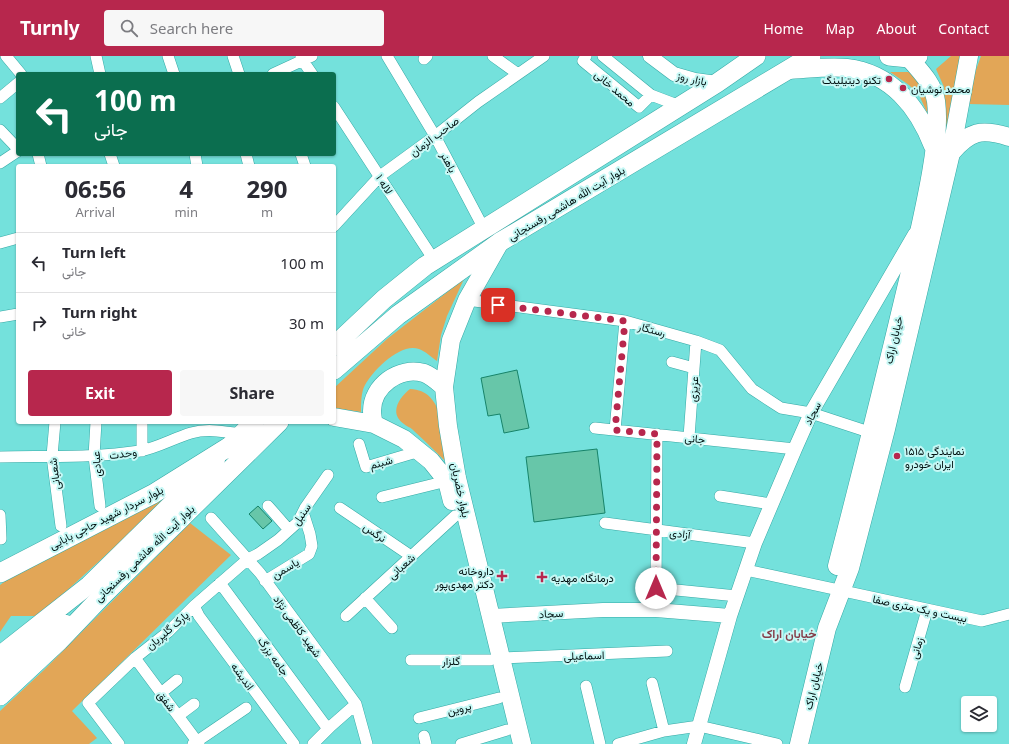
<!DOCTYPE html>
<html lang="en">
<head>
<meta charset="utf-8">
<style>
  :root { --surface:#fff; --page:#f7f7f7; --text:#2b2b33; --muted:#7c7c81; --line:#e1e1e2; --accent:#b7274d }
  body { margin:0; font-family:"Noto Sans",Vazirmatn,sans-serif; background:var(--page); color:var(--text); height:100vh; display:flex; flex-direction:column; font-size:15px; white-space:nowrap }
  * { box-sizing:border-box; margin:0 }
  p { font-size:13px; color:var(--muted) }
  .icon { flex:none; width:22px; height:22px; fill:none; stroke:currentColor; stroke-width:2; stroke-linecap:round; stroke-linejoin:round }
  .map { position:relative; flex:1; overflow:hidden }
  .details { position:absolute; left:16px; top:108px; width:320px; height:260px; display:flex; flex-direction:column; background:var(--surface); border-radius:4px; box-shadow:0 1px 3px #0004 }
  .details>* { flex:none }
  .hud { position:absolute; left:16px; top:16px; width:320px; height:84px; border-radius:4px; box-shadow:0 1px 3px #0004; background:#0b6e4f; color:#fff; overflow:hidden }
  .buttons { position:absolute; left:961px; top:640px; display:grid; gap:8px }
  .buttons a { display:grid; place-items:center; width:36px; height:36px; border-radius:4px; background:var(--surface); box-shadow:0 1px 3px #0004; font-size:20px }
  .pin { position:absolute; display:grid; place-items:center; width:34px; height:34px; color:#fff; margin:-17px; border-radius:8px; box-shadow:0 2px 6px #0006 }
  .me { position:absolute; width:44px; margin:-22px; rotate:0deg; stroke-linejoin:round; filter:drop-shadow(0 0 3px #0008) }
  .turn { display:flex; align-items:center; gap:14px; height:84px; padding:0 12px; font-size:18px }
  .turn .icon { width:52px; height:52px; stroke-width:2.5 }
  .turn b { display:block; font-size:28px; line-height:34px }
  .eta { display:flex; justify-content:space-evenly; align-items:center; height:68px; text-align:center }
  .eta b { font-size:24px; font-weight:700; line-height:28px }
  .cta { display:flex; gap:8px; margin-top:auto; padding:8px 12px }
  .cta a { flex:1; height:46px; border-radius:4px; background:var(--accent); color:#fff; font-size:16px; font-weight:700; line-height:46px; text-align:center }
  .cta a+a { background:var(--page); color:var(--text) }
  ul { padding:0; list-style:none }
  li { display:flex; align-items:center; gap:12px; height:60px; padding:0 12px; border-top:1px solid var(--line) }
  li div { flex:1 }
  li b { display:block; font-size:15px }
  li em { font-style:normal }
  header { display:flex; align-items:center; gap:24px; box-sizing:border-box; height:56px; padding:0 20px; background:var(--accent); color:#fff }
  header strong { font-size:19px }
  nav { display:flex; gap:22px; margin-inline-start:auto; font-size:14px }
  .search { width:280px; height:36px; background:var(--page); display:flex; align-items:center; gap:10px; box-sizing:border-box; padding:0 14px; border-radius:4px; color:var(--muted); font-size:15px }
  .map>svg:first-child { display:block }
</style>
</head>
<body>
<header>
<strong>Turnly</strong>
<div class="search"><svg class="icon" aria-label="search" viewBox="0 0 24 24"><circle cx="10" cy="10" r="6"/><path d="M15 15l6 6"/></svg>Search here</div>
<nav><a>Home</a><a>Map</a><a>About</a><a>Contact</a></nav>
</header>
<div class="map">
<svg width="1009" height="688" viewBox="0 0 1009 688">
  <rect width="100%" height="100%" fill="#74e1dc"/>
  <!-- green -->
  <path fill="#e2a657" d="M951,0H962L946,87L944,31L936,13Z
    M981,0H1009V49L969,48L972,25Z
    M890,16H908L917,20L928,43L929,61L919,39L909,29Z
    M464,223L447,260L441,279L437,305C431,301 425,295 419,293C401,286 373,314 365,329C361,336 361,348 361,356L334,352V332L387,283Z
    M410,333C445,334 443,379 445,405C435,395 425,385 414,375C411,371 407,371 404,368C388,357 400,341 410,333Z
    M175,436L39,560H11L0,576V529L12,520Z
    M190,467L231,499L72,655L97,682L89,688H0V655L44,614Z"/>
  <!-- building -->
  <path fill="#67c6a9" stroke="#178369" d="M517,314L529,372L504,377L500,358L488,360L481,322Z
    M597,393L605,457L534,466L526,401Z
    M258,450L272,465L263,473L249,458Z"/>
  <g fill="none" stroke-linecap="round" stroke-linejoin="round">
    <defs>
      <path id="minor" d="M6,0L21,18
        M96,0L100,18
        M168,0L174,18
        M233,0L239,18
        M301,0L303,5L312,18
        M387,0L435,80L484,173
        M493,0L518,18
        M586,0L583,5L639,51L651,39
        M603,0L651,39L680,50
        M424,3L427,0
        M273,18L312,0
        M0,42L18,27
        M334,51L434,204
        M0,74L18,93
        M38,98L41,110
        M110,98L114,110
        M195,98L197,110
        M246,98L249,110
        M301,98L305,110
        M0,107L18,95
        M334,170L380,120L435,80L478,46L544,0
        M0,187L18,182
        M467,244L625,265L696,285L720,294L752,333L781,352L811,357L872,377
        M0,261L18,258
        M672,306L694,312
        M55,366L52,400L61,470
        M96,366L94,400L100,450
        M595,372L795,393
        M615,374L625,265
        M657,378L656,532L737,540
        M689,381L696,285
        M359,388L366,411L420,395
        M142,395V366
        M0,401C46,400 94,402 140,395C157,392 174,382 191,377C208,372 226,376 242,378
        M720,440L771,448
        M382,441L447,425
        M268,450L289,474
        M340,452L411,500
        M0,459L1,483
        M211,462L260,517L356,648L367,688
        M605,467L755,487
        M746,514L982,565L1009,558
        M265,525L309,498L312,490L310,478L303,456
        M220,527L328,673
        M365,542L392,572
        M194,550L199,560L294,688
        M346,560L455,460
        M135,602L199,688
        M501,602L667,595
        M411,604H490
        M652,627L664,675
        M586,630L600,688
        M905,631L927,554
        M161,637L177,624
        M178,660L194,648
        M419,662L499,642
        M424,680L426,688
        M119,688L88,647L135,602L168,576L194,550L248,503L258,498L278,484L298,466L305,452L328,419
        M193,688L246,652
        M313,688L331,670L356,648
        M461,688L507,674
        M618,688L664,675L699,670L777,688"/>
      <path id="tertiary" d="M650,0L674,18L695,24L717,27
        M491,560L603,554H656L730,560
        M694,688L730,560L755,487L795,393L811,357L915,178"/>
      <path id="primary" d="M788,14C808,13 828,10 847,12C891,17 918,51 933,90
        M951,97C970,75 981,72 1009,81
        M500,186L467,244L451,284L444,331L448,370L457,422L522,688
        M334,361L374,368L404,383L431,405L447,425L452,445
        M374,368C373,364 372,359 372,355C372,330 399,310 424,317C432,320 438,326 444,331
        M837,510C862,414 886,317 909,220C917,186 925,151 931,117C935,94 939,68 936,45C933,27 920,15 909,2
        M0,599L89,529L216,404
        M0,619L66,568
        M799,688L827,572L850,512L886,373L951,97L969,0"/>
      <path id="trunk" d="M889,0L909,2L918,0
        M334,290L384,243L425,210L717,27L756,0
        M334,314L398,259L500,186L811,0
        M0,517L153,438L230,390L254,366
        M0,640L59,585L102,540L279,366"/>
    </defs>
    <!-- minor casing -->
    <use href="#minor" stroke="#35a9a5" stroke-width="12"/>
    <!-- tertiary casing -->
    <use href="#tertiary" stroke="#35a9a5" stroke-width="15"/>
    <!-- primary casing -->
    <use href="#primary" stroke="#35a9a5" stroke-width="19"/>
    <!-- trunk casing -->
    <use href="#trunk" stroke="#35a9a5" stroke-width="20"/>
    <!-- minor -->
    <use href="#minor" stroke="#fff" stroke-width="11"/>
    <!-- tertiary -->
    <use href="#tertiary" stroke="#fff" stroke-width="14"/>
    <!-- primary -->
    <use href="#primary" stroke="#fff" stroke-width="18"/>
    <!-- trunk -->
    <use href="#trunk" stroke="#fff" stroke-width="19"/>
  </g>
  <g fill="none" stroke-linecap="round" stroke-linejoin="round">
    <!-- route -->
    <path stroke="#b7274d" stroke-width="7" stroke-dasharray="0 12.6" d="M498,249L625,265L615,374L657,378L656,532"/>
  </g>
  <!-- markers -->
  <g fill="#b7274d" stroke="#c6f8f5" stroke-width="1.5">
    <circle cx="889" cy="23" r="4"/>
    <circle cx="903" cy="32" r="4"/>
    <circle cx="897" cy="400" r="4"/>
    <path d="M500 514h4v4h4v4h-4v4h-4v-4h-4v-4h4z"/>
    <path d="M540 515h4v4h4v4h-4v4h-4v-4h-4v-4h4z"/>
  </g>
  <g text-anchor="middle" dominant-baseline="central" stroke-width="4" stroke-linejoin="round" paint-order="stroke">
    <!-- street labels -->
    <g font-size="11" fill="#001010" stroke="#c6f8f5">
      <text transform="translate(692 22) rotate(13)">بازار روز</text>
      <text transform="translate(615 32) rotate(40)">محمد خانی</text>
      <text transform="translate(434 80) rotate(-37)">صاحب الزمان</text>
      <text transform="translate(449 106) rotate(62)">باهنر</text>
      <text transform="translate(385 128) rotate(57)">لاله ۱</text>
      <text transform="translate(566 147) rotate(-31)">بلوار آیت الله هاشمی رفسنجانی</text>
      <text transform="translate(652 273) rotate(15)">رستگار</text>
      <text transform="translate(893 284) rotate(-77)">خیابان اراک</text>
      <text transform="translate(693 333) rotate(-86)">عزیزی</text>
      <text transform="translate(812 357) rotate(-63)">سجاد</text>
      <text transform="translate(695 382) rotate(6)">جانی</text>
      <text transform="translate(123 397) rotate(-7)">وحدت</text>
      <text transform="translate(381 406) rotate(-15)">شبنم</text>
      <text transform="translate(96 408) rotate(-94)">عبادی</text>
      <text transform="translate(54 418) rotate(-97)">شعبانی</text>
      <text transform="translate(461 434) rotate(78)">بلوار خضریان</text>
      <text transform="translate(301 458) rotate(-55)">سنبل</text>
      <text transform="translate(106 461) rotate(-27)">بلوار سردار شهید حاجی بابایی</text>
      <text transform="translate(375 476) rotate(34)">نرگس</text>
      <text transform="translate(680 477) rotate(7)">آزادی</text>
      <text transform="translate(144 497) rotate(-44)">بلوار آیت الله هاشمی رفسنجانی</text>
      <text transform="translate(401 510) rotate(-42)">شعبانی</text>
      <text transform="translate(285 512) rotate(-31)">یاسمن</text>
      <text transform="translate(920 552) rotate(12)">بیست و یک متری صفا</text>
      <text transform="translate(551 557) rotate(-3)">سجاد</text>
      <text transform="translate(298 570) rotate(54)">شهید کاظمی نژاد</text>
      <text transform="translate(167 574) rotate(-41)">پارک گلپریان</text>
      <text transform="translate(916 592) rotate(-74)">زمانی</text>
      <text transform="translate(584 599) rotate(-2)">اسماعیلی</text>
      <text transform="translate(274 600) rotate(54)">جامه بزرگ</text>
      <text x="451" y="604">گلزار</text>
      <text transform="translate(243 620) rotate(54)">اندیشه</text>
      <text transform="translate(813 630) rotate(-76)">خیابان اراک</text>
      <text transform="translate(167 645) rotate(53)">شفق</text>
      <text transform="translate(459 652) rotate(-14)">پروین</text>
    </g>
    <!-- poi labels -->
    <g font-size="11" fill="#001010" stroke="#c6f8f5" text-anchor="start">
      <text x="881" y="23" text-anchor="end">تکنو دیتیلینگ</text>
      <text x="911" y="32">محمد نوشیان</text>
      <text x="905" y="394">نمایندگی ۱۵۱۵<tspan x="905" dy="13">ایران خودرو</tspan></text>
      <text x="494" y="514" text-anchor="end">داروخانه<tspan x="494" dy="13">دکتر مهدی‌پور</tspan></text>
      <text x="551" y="521">درمانگاه مهدیه</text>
    </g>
    <!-- neighbourhood labels -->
    <g font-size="12" font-weight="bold" fill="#843c48" stroke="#c6f8f5">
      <text x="789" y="577">خیابان اراک</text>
    </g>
  </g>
</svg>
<div class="buttons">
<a><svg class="icon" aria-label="layers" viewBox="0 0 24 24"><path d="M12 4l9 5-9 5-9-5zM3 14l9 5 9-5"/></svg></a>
</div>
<div class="pin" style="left:498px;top:249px;background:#d93025"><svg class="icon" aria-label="arrive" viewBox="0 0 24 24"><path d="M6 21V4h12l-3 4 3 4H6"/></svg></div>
<svg class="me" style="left:656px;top:532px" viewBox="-20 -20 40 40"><circle r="19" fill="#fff"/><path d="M0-13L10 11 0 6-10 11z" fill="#b7274d"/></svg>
<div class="hud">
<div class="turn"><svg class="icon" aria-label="left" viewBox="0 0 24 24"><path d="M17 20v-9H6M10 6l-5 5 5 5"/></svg><div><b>100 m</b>جانی</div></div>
</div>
<section class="details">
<div class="eta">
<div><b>06:56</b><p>Arrival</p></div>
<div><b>4</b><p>min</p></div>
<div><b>290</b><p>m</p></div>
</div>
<ul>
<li><svg class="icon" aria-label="left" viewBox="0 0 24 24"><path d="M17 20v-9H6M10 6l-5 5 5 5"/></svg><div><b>Turn left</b><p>جانی</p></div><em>100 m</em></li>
<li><svg class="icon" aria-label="right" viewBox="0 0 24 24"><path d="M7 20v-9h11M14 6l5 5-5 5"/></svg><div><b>Turn right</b><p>خانی</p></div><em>30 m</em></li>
</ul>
<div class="cta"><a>Exit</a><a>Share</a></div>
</section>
</div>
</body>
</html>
